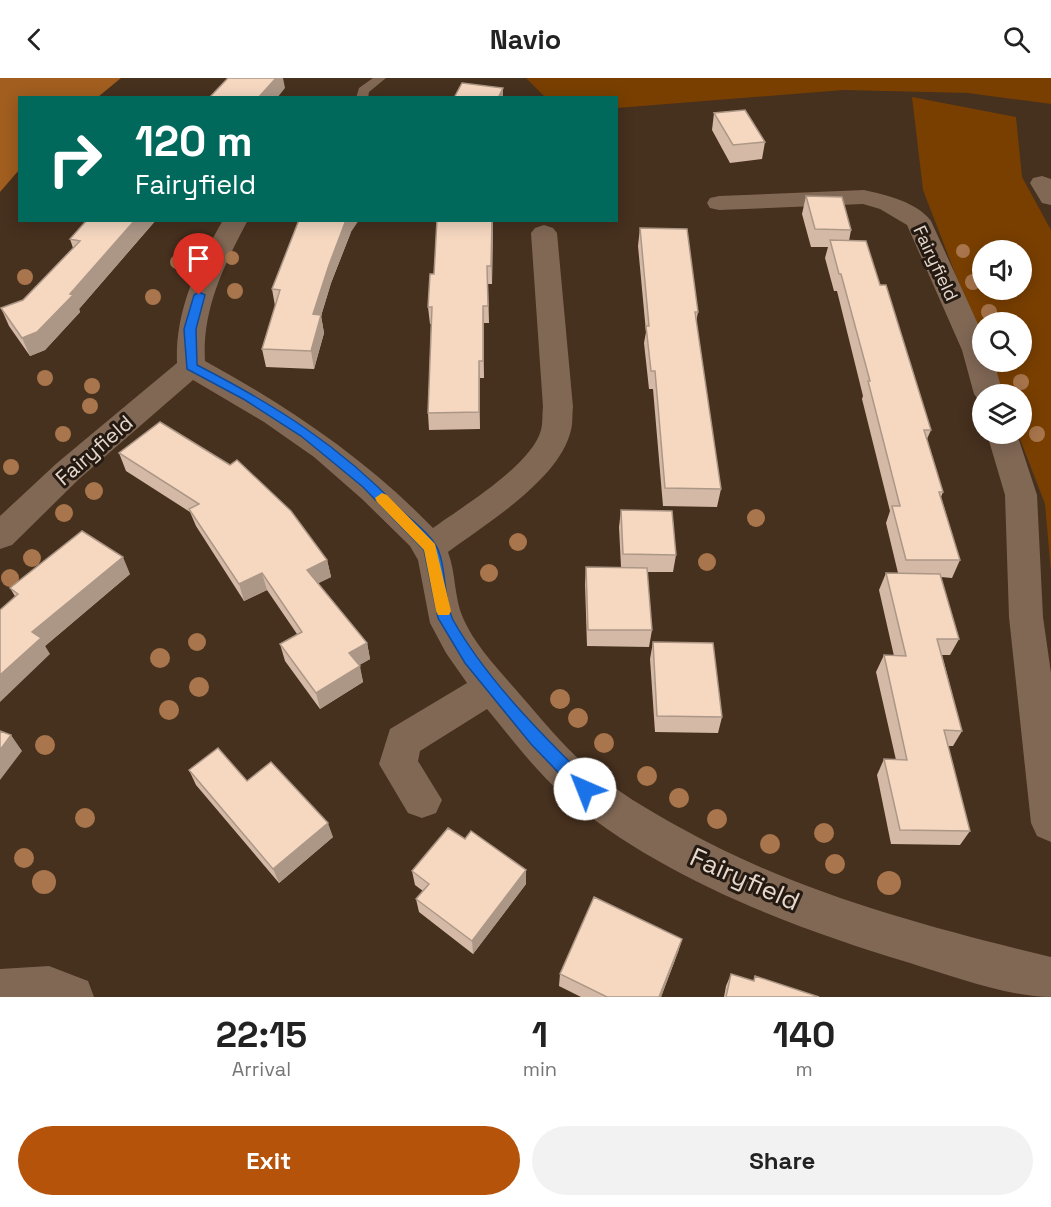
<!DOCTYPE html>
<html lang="en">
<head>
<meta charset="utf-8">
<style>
  :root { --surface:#fff; --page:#f2f2f2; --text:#222; --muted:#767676; --accent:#b45309 }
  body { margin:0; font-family:"Space Grotesk",sans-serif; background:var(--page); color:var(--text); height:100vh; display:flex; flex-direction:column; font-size:22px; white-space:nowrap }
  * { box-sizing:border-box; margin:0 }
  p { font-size:20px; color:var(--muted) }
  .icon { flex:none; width:33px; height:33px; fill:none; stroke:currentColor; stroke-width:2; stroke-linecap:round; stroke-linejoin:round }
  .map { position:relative; height:919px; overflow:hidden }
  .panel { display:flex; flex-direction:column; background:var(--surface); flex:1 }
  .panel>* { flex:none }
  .guide { position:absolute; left:18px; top:18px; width:600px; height:126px; border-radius:0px; box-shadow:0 3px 15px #0003; background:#00695c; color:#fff; overflow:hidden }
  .buttons { position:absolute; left:972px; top:162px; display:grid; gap:12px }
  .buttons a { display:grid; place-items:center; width:60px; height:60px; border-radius:50%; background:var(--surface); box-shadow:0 3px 15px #0003; font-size:30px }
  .pin { position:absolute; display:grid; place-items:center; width:51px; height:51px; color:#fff; margin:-62px -26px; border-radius:50% 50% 50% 0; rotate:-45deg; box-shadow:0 0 6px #0007 }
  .pin .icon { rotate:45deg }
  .me { position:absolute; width:66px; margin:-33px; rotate:316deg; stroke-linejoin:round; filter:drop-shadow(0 0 4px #0008) }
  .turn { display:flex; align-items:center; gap:21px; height:126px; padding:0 18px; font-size:27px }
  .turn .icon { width:78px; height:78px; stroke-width:2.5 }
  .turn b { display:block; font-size:42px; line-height:51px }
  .eta { display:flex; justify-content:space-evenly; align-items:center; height:102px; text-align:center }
  .eta b { font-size:36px; font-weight:700; line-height:42px }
  .button { display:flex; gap:12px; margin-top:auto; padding:12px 18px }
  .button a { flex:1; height:69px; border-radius:36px; background:var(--accent); color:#fff; font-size:24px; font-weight:700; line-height:69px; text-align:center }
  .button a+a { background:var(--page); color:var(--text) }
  header { display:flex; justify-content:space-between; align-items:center; height:78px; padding:0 18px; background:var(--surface); font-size:27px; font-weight:700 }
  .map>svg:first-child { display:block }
</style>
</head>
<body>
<header><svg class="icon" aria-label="back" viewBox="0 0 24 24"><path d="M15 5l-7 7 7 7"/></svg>Navio<svg class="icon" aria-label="search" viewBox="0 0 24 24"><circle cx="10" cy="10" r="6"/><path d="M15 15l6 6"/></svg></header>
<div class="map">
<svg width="1051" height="919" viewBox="0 0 1051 919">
  <rect width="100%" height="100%" fill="#46301e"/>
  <!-- green -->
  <path fill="#793f00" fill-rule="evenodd" d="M526,0H1051V26L968,15L844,12L617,30L616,20L545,19Z
    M912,19L1016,39L1022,99L1051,152V494L1045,426L1018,356H1022V316H1002L990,284H1022V244H982V265L923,112ZM982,172H1022V212H982Z"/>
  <!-- water -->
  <path fill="#a15e1f" d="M0,0H121L98,19L20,20L19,92L0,114Z"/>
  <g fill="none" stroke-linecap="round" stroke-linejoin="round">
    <!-- lane -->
    <path fill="#816855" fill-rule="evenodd" d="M373,0H386L369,14L368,20H356L359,10Z"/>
    <!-- street -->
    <path fill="#816855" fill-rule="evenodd" d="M1042,98L1051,101V127L1042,125L1030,105L1033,100Z
      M864,112C886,117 917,124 931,143L982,255V284H994L1003,316H982V324L979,323L974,316L962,272L907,147L880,131L863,126L719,132L710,130L707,125L710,120L719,118Z
      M223,142H248C224,187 202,231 205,283C289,329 366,381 433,450C462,429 532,387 541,352C543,345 542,336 543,329L531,155L535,150L544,147L553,150L557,155L573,329C572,336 573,345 571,352C560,401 487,445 448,474C456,495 454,520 463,540C476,570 503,596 523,620C544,644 564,669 588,689C616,713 648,732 679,749C795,814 923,848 1051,879V919C1009,919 951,898 910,885C791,849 658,799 562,716C534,691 511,660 487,631L420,673L418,683L442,722L436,735L422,740L408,735L379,686L390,651L467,605L446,575L430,545L418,482L410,468L362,421L314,379L264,344L193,302L79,401L12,467L0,471V438L57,385L177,285C175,232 197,188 223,142Z
      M987,356H1017L1037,417L1043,539L1051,595V764L1037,758L1031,745L1009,539L1005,417Z
      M49,888L88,903L94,919H0V891Z"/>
  </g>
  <!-- trees -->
  <g fill="#a8754c">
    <circle cx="963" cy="173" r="7"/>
    <circle cx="232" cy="180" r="7"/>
    <circle cx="177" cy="184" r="7"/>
    <circle cx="25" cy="199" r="8"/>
    <circle cx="973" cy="204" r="8"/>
    <circle cx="235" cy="213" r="8"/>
    <circle cx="153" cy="219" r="8"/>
    <circle cx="989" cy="234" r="8"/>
    <circle cx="45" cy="300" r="8"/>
    <circle cx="1021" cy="304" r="8"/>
    <circle cx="92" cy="308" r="8"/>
    <circle cx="90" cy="328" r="8"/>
    <circle cx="63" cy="356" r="8"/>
    <circle cx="1037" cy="356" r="8"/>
    <circle cx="11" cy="389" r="8"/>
    <circle cx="94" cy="413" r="9"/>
    <circle cx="64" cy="435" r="9"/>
    <circle cx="756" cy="440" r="9"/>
    <circle cx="518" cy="464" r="9"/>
    <circle cx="32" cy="480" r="9"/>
    <circle cx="707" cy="484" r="9"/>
    <circle cx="489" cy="495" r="9"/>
    <circle cx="10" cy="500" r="9"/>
    <circle cx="197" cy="564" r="9"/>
    <circle cx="160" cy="580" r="10"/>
    <circle cx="199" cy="609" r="10"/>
    <circle cx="560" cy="621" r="10"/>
    <circle cx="169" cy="632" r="10"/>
    <circle cx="578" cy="640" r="10"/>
    <circle cx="604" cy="665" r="10"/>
    <circle cx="45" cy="667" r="10"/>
    <circle cx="647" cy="698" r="10"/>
    <circle cx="679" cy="720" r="10"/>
    <circle cx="85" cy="740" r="10"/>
    <circle cx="717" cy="741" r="10"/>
    <circle cx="824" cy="755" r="10"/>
    <circle cx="770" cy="766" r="10"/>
    <circle cx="24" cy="780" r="10"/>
    <circle cx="835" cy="786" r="10"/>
    <circle cx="44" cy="804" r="12"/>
    <circle cx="889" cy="805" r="12"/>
  </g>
  <!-- wall -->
  <path fill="#d4baa6" d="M714,35L765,64L762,81L730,85L712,52Z
    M806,118L851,152L849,163L880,207L931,352L927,361L943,414L941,419L960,482L952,500L941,499L959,561L950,577H942L962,653L953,668H948L970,753L960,767L891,766L877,697L884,681L896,682L876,594L884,577L894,578L879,512L886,495H898L886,445L890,433L862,321L863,318L837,213H834L825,180L828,169H811L802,136Z
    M87,142H156L79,231L80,234L45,272L30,278L9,248L1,230L23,222L73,170L70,161Z
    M437,142H493L492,206H488L489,245H484V300H480V351L429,352L428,335L431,246H430L428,229L434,196Z
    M640,150L698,234L696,244L721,411L717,429L663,428L653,311H649L644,265L646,254L638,168Z
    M351,154L331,205L321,238L324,255L314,291L266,289L262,271L275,228L272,211Z
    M119,375L327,482L331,499L318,505L367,565L370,581L359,587L363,604L320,631L285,583L280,566L297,556L267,512L244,523L196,448L190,434L126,393Z
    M621,432L676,477L673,494H647L652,552L649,569L587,568L585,506L586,489H621L619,449Z
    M130,496L45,568L50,576L10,510Z
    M653,564L722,639L718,655L655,654L650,581Z
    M189,692L333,759L279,805L196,707Z
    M412,793L526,806L473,876L419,834L416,821L423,813L415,807Z
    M682,861L678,874L661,919H581L559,908L560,896Z
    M731,896L753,903L755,898L819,919H724L726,908Z"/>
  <!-- shaded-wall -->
  <path fill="#ac9787" d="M276,0H283L285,10L277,20H258Z
    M503,10V20H498Z
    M135,142H156L79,231L80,234L45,272L30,278L22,260L70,216Z
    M346,142H359L351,154L331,205L321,238L324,255L314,291L311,273L313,236L329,187Z
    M492,142H493L492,206L491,188Z
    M483,228L484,245V300L483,283Z
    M479,283L480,300V351L479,334Z
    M123,479L130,496L45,568L50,576L0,624V597L32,554Z
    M327,482L331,499L311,509L307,492Z
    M262,495L267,512L244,523L239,506Z
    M367,565L370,581L353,591L349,575Z
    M360,588L363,604L320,631L316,615Z
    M11,657L22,673L0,702V672Z
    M328,745L333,759L279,805L273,791Z
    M526,792V806L473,876L472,863Z
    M682,861L678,874L661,919H659Z"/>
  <!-- building -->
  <path fill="#f6d8c1" stroke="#ac9787" stroke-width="1.5" d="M228,0H276L258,20H209Z
    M462,5L503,10L498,20H454Z
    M745,32L765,64L733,67L714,35Z
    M806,118L842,119L851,152L815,151Z
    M87,142H135L70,216L73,217L37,254L22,260L1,230L23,222L80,163L70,161Z
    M299,142H346L329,187L313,236L321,237L311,273L262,271L280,212L272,211Z
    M437,142H492L491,188H487L488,228H483V283H479V334L428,335L432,229H428L430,196H434Z
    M640,150L687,151L698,234H695L721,411L665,410L655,293H651L646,248H649Z
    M830,162L866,163L880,207H886L931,352H924L943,414H939L960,482H906L892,428H900L868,303H870L841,196H839Z
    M160,344L230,387L237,382L291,433L327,482L307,492L367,565L349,575L360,588L316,615L280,566L302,554L262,495L239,506L189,431L199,426L119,375Z
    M621,432L672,433L676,477L623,476Z
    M82,453L123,479L32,554L41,560L0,597V532L18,516L10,510Z
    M586,489L647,490L652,552H588Z
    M886,495L940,496L959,561H937L962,653L944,652L970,753L900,752L884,681L907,682L884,577L906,578Z
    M653,564L713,565L722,639L657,638Z
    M0,653L11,657L0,672Z
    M218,670L247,703L271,684L328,745L273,791L189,692Z
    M448,750L465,761L471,753L526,792L472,863L416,821L429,806L412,793Z
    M594,819L682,861L659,919H607L560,896Z
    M731,896L754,903L755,898L819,919H726Z"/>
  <!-- route -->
  <path fill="#1a73e8" stroke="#114b97" stroke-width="1.5" d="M199,214L205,217L196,251L197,287C275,327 339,367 400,431C411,442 427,453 435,466C447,484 443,522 453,542C487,602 542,657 591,705L593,711L591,716L585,718L579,716L531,666L465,585L438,540L424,472L363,409L301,358L245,322L187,291L184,251L194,217Z"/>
  <!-- slow -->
  <path fill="#f59e0b" d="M382,415L387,417L435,466L451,533L449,537H438L436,533L424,472L377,424L375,420Z"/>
  <g text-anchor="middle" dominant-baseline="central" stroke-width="6" stroke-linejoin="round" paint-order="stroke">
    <!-- far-street labels -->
    <g font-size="18" fill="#e7d8cd" stroke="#241a12">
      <text transform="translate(936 185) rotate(65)">Fairyfield</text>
    </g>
    <!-- street labels -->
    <g font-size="21" fill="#e7d8cd" stroke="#241a12">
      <text transform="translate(94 372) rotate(-41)">Fairyfield</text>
    </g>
    <!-- near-street labels -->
    <g font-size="26" fill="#e7d8cd" stroke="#241a12">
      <text transform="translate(745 801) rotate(24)">Fairyfield</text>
    </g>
  </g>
</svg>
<div class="buttons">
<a><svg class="icon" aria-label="sound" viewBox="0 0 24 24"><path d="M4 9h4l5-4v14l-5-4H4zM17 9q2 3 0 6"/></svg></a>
<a><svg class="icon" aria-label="search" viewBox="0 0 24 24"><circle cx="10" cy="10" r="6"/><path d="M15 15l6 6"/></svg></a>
<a><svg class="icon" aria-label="layers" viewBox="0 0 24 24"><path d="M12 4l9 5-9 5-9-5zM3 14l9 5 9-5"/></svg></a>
</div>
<div class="pin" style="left:199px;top:217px;background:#d93025"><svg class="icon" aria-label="arrive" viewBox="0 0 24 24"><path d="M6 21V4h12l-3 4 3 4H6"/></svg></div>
<svg class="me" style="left:585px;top:711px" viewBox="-20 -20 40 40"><circle r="19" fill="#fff"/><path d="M0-13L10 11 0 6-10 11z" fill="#1a73e8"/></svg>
<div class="guide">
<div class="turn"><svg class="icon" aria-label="right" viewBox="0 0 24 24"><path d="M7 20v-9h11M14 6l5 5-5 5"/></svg><div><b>120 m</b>Fairyfield</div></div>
</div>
</div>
<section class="panel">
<div class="eta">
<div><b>22:15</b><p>Arrival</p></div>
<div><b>1</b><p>min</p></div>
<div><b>140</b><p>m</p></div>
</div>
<div class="button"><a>Exit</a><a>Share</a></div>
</section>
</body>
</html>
